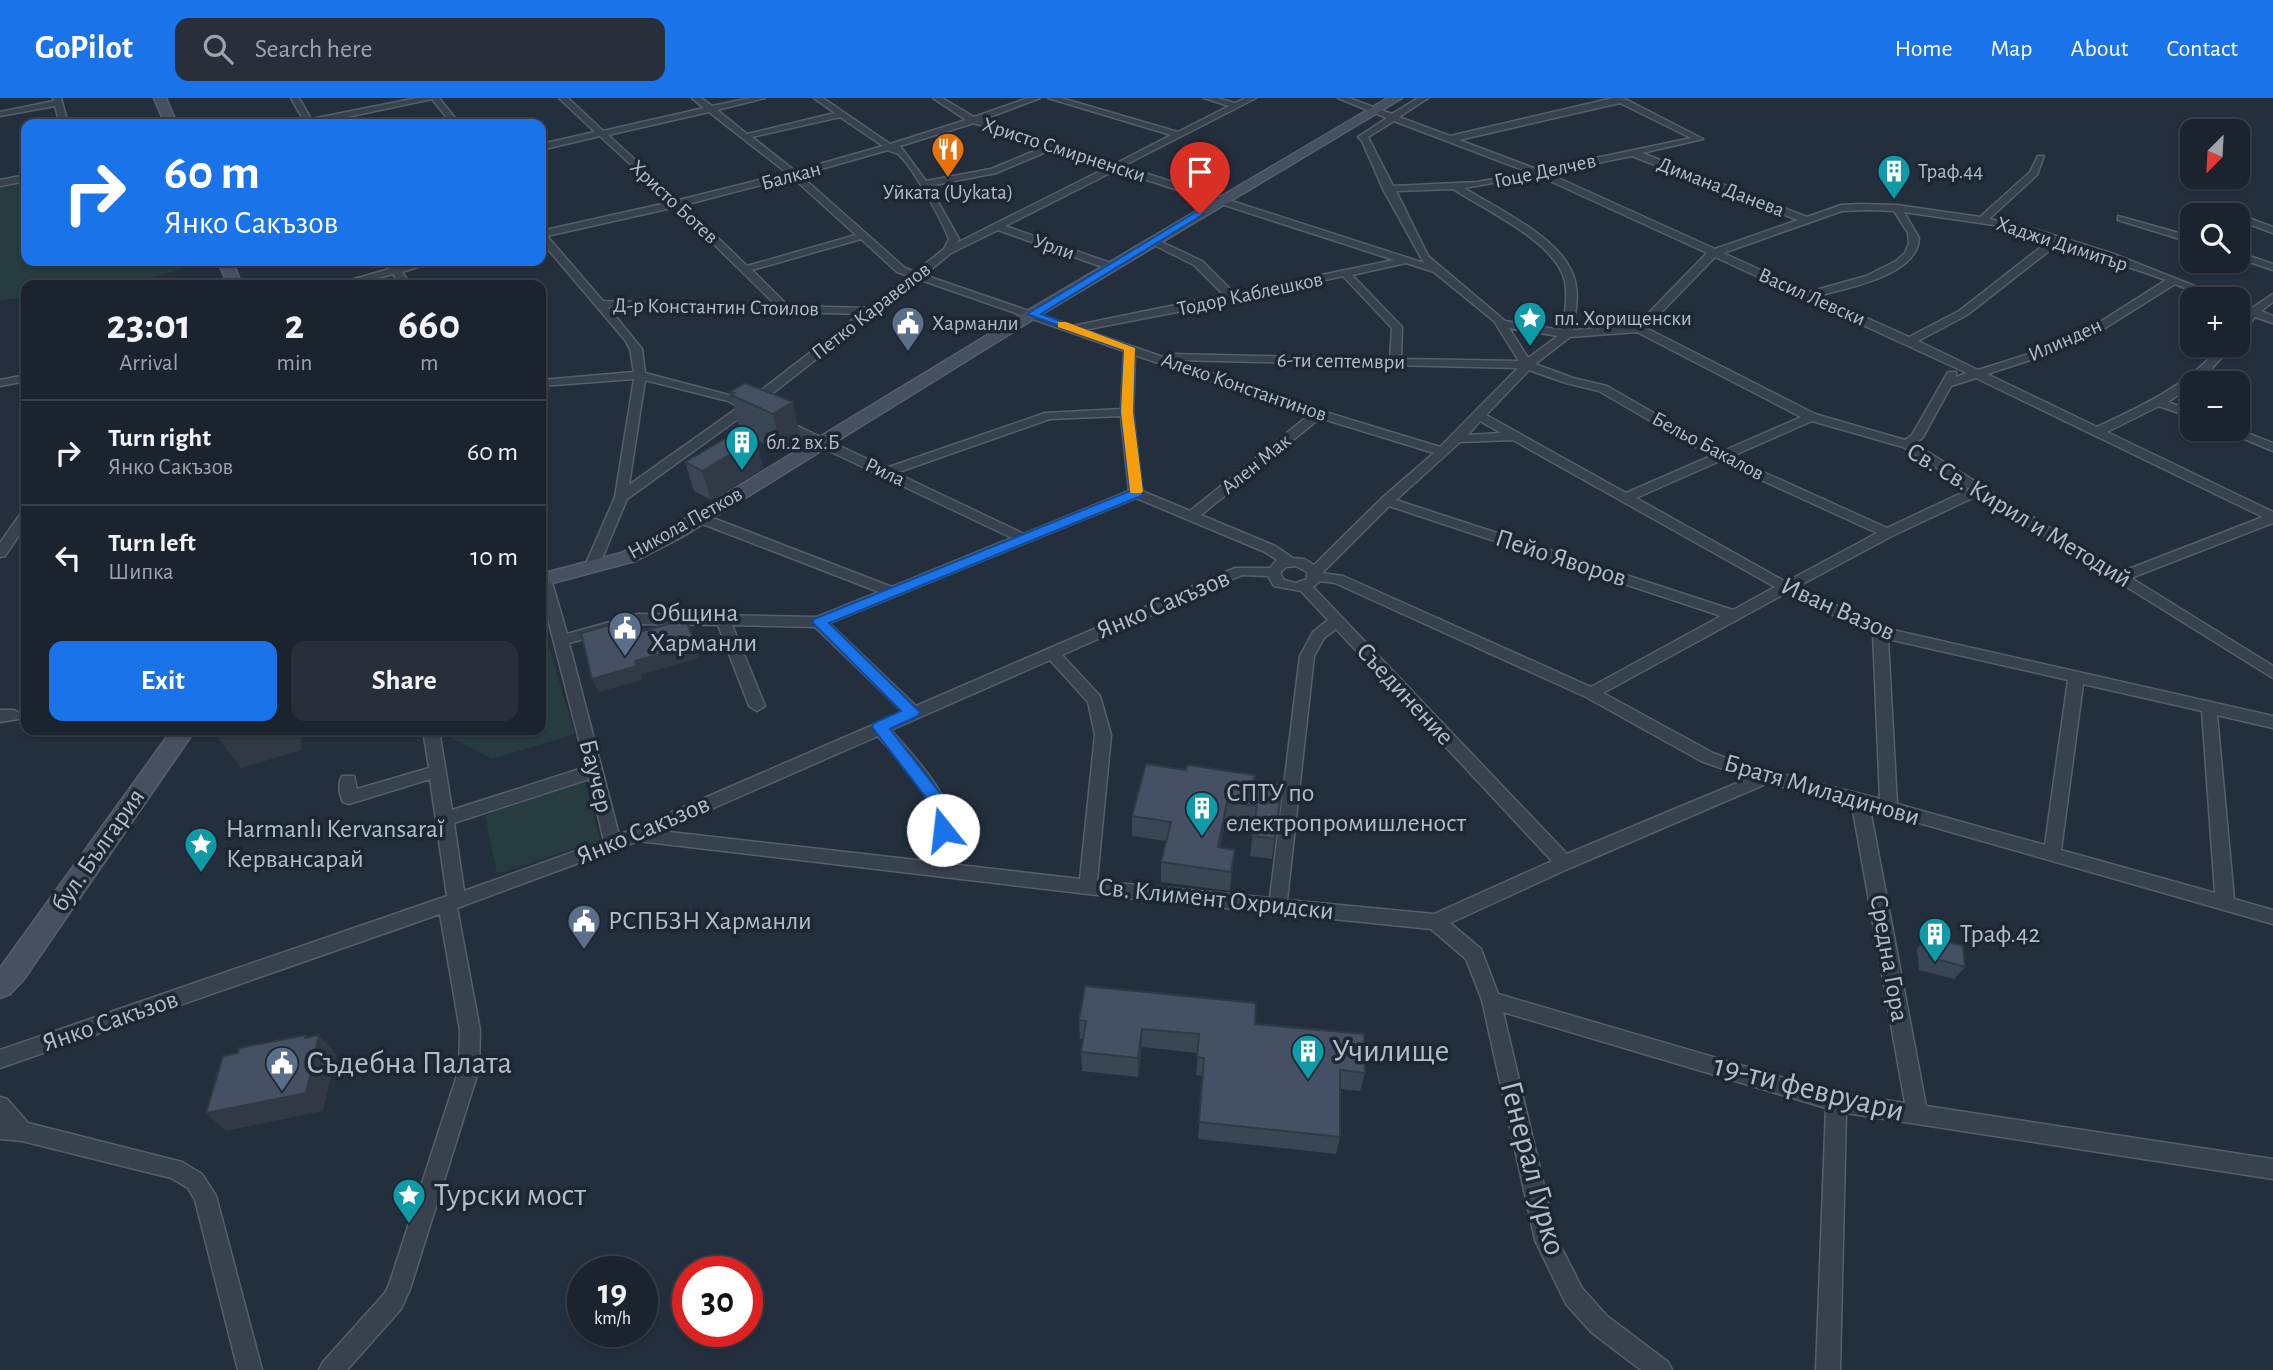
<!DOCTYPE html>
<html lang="en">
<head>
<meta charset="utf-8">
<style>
  :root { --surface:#1b232e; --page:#282f3a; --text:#f1f3f6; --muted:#a0a4aa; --line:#39404a; --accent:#1a73e8 }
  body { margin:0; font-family:"Alegreya Sans",sans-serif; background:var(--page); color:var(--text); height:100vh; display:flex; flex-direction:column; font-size:26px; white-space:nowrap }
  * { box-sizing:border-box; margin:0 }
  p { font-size:23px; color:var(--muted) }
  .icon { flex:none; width:38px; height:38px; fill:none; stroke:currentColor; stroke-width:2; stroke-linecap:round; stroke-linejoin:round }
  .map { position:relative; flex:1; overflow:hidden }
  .panel { position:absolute; left:21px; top:182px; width:525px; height:455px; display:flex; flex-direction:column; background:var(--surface); border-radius:14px; box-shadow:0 2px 5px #0004,0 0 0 2px var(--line) }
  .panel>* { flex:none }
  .top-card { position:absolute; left:21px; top:21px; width:525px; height:147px; border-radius:14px; box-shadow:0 2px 5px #0004,0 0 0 2px var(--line); background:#1a73e8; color:#fff; overflow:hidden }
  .needle { width:46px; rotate:204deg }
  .fabs { position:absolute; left:2180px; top:21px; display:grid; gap:14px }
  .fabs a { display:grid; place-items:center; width:70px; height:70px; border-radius:14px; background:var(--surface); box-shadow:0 2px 5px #0004,0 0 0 2px var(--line); font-size:35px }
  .speed { position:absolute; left:567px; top:1158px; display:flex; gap:14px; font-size:35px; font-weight:700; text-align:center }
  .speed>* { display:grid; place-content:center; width:91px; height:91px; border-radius:50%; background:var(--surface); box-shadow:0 2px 5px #0004,0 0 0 2px var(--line); line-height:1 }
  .speed small { font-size:18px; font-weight:400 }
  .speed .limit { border:10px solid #d22; background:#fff; color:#111 }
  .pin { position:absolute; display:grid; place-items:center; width:60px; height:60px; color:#fff; margin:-72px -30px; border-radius:50% 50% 50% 0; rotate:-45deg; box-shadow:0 0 7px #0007 }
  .pin .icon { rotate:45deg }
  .me { position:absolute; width:77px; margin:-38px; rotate:344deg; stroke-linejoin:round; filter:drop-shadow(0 0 5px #0008) }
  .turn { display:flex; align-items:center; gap:24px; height:147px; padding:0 28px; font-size:32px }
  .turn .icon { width:91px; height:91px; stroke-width:2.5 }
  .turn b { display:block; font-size:49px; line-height:60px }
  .eta { display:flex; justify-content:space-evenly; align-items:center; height:119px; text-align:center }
  .eta b { font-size:42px; font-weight:700; line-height:49px }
  .cta { display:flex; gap:14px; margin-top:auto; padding:14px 28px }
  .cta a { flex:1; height:80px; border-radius:14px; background:var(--accent); color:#fff; font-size:28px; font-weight:700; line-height:80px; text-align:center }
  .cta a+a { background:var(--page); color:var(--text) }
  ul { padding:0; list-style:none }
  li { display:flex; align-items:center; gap:21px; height:105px; padding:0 28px; border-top:2px solid var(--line) }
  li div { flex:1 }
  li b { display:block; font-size:26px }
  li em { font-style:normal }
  header { display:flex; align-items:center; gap:42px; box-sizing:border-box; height:98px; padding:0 35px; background:var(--accent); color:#fff }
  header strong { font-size:33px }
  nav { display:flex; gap:38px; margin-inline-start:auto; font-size:24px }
  .search { width:490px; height:63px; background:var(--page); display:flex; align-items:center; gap:18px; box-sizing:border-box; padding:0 24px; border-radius:14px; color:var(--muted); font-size:26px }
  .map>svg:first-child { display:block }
</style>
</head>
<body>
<header>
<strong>GoPilot</strong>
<div class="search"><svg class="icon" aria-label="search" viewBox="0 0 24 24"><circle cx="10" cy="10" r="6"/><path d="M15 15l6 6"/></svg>Search here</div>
<nav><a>Home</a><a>Map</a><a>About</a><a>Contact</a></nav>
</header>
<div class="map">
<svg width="2273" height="1272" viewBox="0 0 2273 1272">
  <rect width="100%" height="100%" fill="#242f3e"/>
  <!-- green -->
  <path fill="#263c3f" d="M26,83V163H199C147,189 83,187 26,187V199L0,203V88Z
    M544,533L575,636L492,661L442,635L441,632H541V534Z
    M585,684L600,742L497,776L485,717Z"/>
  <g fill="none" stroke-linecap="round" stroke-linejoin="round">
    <defs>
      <path id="street" d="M53,0H61L68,26H60L55,8L0,18V14L54,3Z
        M291,0H299L311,21L417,0H439L460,26H452L432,1L314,26H296L304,23Z
        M559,0H568L603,33L704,10L692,0H701L712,8L750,0H765L717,12L747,36L835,15L814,0H823L890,46L966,22L933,0H942L974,19L1028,0H1040L982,22L1115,66L1171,37L1048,0H1061L1178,34L1229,8L1204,0H1217L1235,5L1246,0H1256L1123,68L1424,165L1383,91L1362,43L1358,39L1387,20L1338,0H1349L1392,16L1418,0H1428L1399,19L1450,38L1613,0H1623L1703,41L1642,55L1807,119L1841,107L1860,106L1897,107L1980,119L2030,74L2038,58H2044L2037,77L1989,121L2037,132L2114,156L2227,201H2213L2175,186L2097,235L2049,256L1987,276L2097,329C2144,307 2188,287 2222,247H2233L2204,279L2168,304L2193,313V320L2159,308L2107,334L2273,414V425L2131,480L2273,568V580L1979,397L1892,438L1797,489L1884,530L2273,618V630L2217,617L2234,801L2273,812V826L1870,711L1926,1008L2273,1061V1081L1846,1015L1840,1272H1816L1826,1010L1503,914L1556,1139L1582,1190L1607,1218L1668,1264L1672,1272H1641L1591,1234L1566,1206L1535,1142L1482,902L1466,861L1431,831L1088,796L638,743L457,810L480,932L479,971L410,1191L401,1211L347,1272H319L323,1264L385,1195L389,1187L459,971L460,932L440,816L0,970V952L447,798L430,681L349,706L343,704C339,697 338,685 342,678H354L357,691L429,670L423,632H439L452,712L586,669L541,494V477L549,478L551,481L567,536L638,516L817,519L879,494L695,423V417H705L892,489L1012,440L779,329V323H787L886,370L1045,315L1121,311L1124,253L918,181L755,309L754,312L749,313L627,401L598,470L596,473H586L584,470L615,399L634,281L541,288V282L634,274L630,251L625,242L541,143V133L671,104L600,38L541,52V46L595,34ZM1620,5L1691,40L1539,72L1459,42ZM709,14L787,75L679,102L608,37ZM840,19L883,48L795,73L752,39ZM1394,23L1528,74L1478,84L1393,88L1368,39ZM974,25L1044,49L991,71L926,83L900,48ZM1053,51L1108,69L957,145L959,141L929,88L996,75ZM888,52C891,54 895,54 898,56C912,67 942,123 949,141L944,151L915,174L905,170L800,77ZM1632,58L1798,122L1715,151L1547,75ZM1116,72L1394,162L1234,195L1202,163L1155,141L1152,142V146L1194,167L1224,197L1073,228L924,177L951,155L998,132L1108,171H1116V167L1005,128ZM1537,77L1707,155L1636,228L1573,232C1575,216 1579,199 1575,183C1565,141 1499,112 1464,90ZM792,79L856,137L747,168L684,107ZM1453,91C1485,112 1555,143 1565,183C1568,199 1565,216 1562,232L1505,223L1428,158L1396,93ZM676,109L776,207L603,203L547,138ZM1869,112L1894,113L1908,135L1909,145L1905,155L1896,163L1866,178L1809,194L1723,155L1842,113ZM1904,114L1994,127L2050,142L1959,213L1909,239L1818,198C1846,190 1918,178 1919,140ZM861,141L897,174L909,178L868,210L788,208L752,172ZM2059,145L2166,182L2089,231L2041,252L1978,272L1918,243L1967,217ZM1715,159L1967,275L1956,279V274H1948L1912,337L1905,342L1815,316L1646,230ZM1406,165L1434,174L1494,223L1519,263L1401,261L1402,229L1352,177ZM1343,178L1392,230L1390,261L1171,256L1166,260L1084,232L1233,203ZM608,209L860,216L746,304L736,299L645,275L642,251ZM1509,230L1558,238L1528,260ZM1637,234L1801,319L1721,354L1607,288L1573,280L1535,266L1570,239ZM1135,257L1309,317L1190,413L1142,393L1133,314ZM1174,262L1518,270L1440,349L1322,313ZM1529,272L1566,285L1599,293L1711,358L1626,395L1486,317ZM1976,280L2263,419L2121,474L1915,346L1923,339L1951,288ZM645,282L728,303L739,309L629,387ZM1121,318L1129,393L1024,436L896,375L1050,321ZM1320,320L1434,355L1382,400L1314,467L1304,461L1293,460L1275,448L1201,417ZM1480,323L1501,335L1468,337ZM1812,323L1903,349L1970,391L1887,430L1730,359ZM1513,342L1775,489L1733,512L1396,402L1460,344ZM1720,363L1877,435L1786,484L1636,400ZM1136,400L1265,454L1277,462L1270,470H1235L916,608L829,525ZM1389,408L1721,518L1591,589L1343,478L1322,475ZM1296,468L1307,474V481L1296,485L1284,482L1280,475L1286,469ZM1242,477L1268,478L1274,488L1301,493L1328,522L1313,534L1300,558L1270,800L1097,783L1111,637L1100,598L1062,557ZM1320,483L1335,485L1586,599L1701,663L1749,680L1567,756L1313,489ZM1786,495L1873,536L1880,701L1739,665L1713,655L1603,595ZM638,526L718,527L749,608L757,613L765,608L732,527L815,529L903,614L619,737L569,545ZM1336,531L1552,763L1434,816L1287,802L1314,558L1324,540ZM1888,541L2068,582L2045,747L1897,706ZM1050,562L1088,604L1095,637L1080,781L941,765C945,755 950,744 951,734C955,699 912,657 891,632ZM2083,586L2202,613L2215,795L2061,752ZM878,638C899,663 936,696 934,731C934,742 929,753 925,763L661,733ZM589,681L604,743L464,793L454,725ZM1768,685L1852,707L1905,1005L1836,995L1498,896L1481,851L1450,825L1570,770Z
        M26,77V83L0,88V82Z
        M2234,117H2241L2273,129V135L2238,122V117Z
        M2118,118L2193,139V145L2118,122Z
        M2238,154L2273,166V172L2238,160Z
        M384,163H394L398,169L420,163H436L402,174L411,187H401L393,176L350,187H334L389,171Z
        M2273,196V204L2261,213L2273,218V225L2255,219L2242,235L2238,236V226L2247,215L2238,212V205L2252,210Z
        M26,277V283L0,288V282Z
        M2221,331H2237L2273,345V353Z
        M26,414V427L5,458L0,459V445L21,415Z
        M0,612H14L22,617L19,621L0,624Z
        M0,999L7,1001L28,1025L182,1064L202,1076L216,1098L262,1272H238L195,1102L188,1090L171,1080L22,1043L0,1041Z"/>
      <path id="secondary" d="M154,0H166L177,26H165Z
        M1388,0H1402L1037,219L682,439L635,463L541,488V476L621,455L668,431L1027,213Z
        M218,163H232L242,187H228Z
        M172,632H195L24,881L10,896L0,900V870Z"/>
    </defs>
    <!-- street casing -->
    <use href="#street" stroke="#565f6c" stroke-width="3"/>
    <!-- secondary casing -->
    <use href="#secondary" stroke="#565f6c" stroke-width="3"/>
    <!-- street -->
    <use href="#street" fill="#38414e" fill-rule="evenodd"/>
    <!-- secondary -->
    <use href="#secondary" fill="#465061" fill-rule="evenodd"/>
  </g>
  <!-- wall -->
  <path fill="#3b4654" d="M541,278L550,290L545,305H541Z
    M745,285L801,342L782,354L756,342L763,370L711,402L694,393L685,364L741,334L730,294Z
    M1255,682L1282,686L1272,761L1250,758L1254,728L1225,724L1220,749L1235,752L1230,793L1161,784V764L1166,743L1132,738V718Z
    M1927,838L1965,869L1954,881L1919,872L1917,851Z
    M1079,922L1255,926L1365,975L1360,993L1340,991V1039L1336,1056L1198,1041L1203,978L1196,977L1198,955L1142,949L1138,979L1082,973L1081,954L1083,941H1080Z"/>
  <!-- shaded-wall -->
  <path fill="#303945" d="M545,278L550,290L545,305L541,293Z
    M793,304L801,342L782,354L773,316Z
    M756,341L763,370L711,402L702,373Z
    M695,547L699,560L641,577L642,582L598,594L592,581L635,563Z
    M212,632H301L302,652L241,670Z
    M1227,704L1225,724L1216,769L1218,749Z
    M1235,752L1233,771L1230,793L1231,774Z
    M1142,931V949L1138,979V960Z
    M306,937L316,949L319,937L336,956L323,1013L226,1033L206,1015L305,940Z"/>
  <!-- building -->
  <path fill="#455162" stroke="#303945" stroke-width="2" d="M541,278H545L541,291Z
    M745,285L793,304L773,316L731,297L734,295L730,294Z
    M738,333L756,341L702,373L685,364Z
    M686,521L695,547L635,563L637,568L592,581L581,535L618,525L622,539Z
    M1146,666L1186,672L1187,667L1255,677L1254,682L1282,686L1275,741L1252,738L1257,708L1227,704L1218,749L1235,752L1231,774L1161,764L1171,724L1132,718Z
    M1927,838L1963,848L1965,869L1929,859Z
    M1085,888L1256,905L1255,926L1364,936L1365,975L1340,972V1039L1199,1024L1204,960L1197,959L1199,936L1142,931L1138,960L1081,954L1086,923L1079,922Z
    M306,937L305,940L319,937L306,995L206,1015L223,958L238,955L239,950Z"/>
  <!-- route -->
  <path fill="#1a73e8" stroke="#114b97" stroke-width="2" d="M1196,114L1204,116L1041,216L1135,250L1133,314L1143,395L1141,398L829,525L920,614L918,618L890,631L940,695L952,732L949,737H937L927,701L872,629L874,625L901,613L812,524L814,521L1130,393L1121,314L1124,252L1027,216Z"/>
  <!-- slow -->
  <path fill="#f59e0b" d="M1058,224H1066L1135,250L1133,314L1143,393L1141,395H1131L1130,393L1121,314L1124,252L1058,229Z"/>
  <!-- icons -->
  <defs>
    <symbol id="restaurant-pin" viewBox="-11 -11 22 30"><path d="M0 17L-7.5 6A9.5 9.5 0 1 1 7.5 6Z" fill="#e8710a" stroke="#1d2633"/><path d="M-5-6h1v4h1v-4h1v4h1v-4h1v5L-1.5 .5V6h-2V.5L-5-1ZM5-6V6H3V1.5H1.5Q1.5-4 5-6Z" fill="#fff"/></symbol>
    <symbol id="building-pin" viewBox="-11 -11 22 30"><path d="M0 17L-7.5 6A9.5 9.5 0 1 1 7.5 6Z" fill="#0f9aa8" stroke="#1d2633"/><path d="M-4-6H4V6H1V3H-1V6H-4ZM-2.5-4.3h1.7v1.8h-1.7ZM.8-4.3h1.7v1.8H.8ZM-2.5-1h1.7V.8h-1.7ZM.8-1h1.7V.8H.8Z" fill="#fff"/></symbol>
    <symbol id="sight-pin" viewBox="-11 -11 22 30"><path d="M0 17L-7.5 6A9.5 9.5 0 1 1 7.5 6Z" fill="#0f9aa8" stroke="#1d2633"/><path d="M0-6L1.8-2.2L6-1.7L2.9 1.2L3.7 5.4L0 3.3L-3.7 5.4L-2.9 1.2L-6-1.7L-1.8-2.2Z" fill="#fff"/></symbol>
    <symbol id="civic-pin" viewBox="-11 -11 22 30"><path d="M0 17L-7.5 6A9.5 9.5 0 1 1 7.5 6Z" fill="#5c6f8a" stroke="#1d2633"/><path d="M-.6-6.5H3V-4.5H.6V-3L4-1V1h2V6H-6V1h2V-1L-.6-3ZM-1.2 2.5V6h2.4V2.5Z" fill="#fff"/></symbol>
  </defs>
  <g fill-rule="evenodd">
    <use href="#restaurant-pin" x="929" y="32" width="38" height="52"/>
    <use href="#building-pin" x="1875" y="54" width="38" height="52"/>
    <use href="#sight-pin" x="1511" y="201" width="38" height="52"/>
    <use href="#civic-pin" x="889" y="206" width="38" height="52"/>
    <use href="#building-pin" x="723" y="325" width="38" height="52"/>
    <use href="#civic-pin" x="606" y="511" width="38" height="52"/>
    <use href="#building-pin" x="1183" y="691" width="38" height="52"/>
    <use href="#sight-pin" x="182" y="727" width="38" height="52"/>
    <use href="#civic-pin" x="565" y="804" width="38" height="52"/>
    <use href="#building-pin" x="1916" y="817" width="38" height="52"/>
    <use href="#building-pin" x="1289" y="934" width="38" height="52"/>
    <use href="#civic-pin" x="263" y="946" width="38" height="52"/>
    <use href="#sight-pin" x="390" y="1078" width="38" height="52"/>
  </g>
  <g text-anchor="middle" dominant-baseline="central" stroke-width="7" stroke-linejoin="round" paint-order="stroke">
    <!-- far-street labels -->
    <g font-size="21" fill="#b4bcc9" stroke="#1d2633">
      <text transform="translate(1064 52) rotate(18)">Христо Смирненски</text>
      <text transform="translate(1545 73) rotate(-12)">Гоце Делчев</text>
      <text transform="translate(791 78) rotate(-15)">Балкан</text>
      <text transform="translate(1721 89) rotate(21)">Димана Данева</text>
      <text transform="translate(674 104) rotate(43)">Христо Ботев</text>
      <text transform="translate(2062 146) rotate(18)">Хаджи Димитър</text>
      <text transform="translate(1054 149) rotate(19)">Урли</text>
      <text transform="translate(1250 196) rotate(-12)">Тодор Каблешков</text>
      <text transform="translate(1812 199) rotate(24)">Васил Левски</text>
      <text transform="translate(716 209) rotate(1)">Д-р Константин Стоилов</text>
      <text transform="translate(871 213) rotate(-38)">Петко Каравелов</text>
      <text transform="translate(2065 242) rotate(-24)">Илинден</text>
      <text transform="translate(1341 263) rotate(1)">6-ти септември</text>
      <text transform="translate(1244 289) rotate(19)">Алеко Константинов</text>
      <text transform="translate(1708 348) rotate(28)">Бельо Бакалов</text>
      <text transform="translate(1256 366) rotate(-39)">Ален Мак</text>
      <text transform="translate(885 374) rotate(25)">Рила</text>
      <text transform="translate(685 425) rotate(-29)">Никола Петков</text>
    </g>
    <!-- far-poi labels -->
    <g font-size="21" fill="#b4bcc9" stroke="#1d2633" text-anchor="start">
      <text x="1918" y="73">Траф.44</text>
      <text x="948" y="94" text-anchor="middle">Уйката (Uykata)</text>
      <text x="1554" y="220">пл. Хорищенски</text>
      <text x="932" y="225">Харманли</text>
      <text x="766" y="344">бл.2 вх.Б</text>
    </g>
    <!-- street labels -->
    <g font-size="26" fill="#b4bcc9" stroke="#1d2633">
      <text transform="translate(2019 417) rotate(31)">Св. Св. Кирил и Методий</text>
      <text transform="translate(1561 460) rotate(18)">Пейо Яворов</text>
      <text transform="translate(1163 506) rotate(-23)">Янко Сакъзов</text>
      <text transform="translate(1838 511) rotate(24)">Иван Вазов</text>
      <text transform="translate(1405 596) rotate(47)">Съединение</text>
      <text transform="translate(596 678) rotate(76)">Баучер</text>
      <text transform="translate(1822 692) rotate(16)">Братя Миладинови</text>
      <text transform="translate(643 732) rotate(-23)">Янко Сакъзов</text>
      <text transform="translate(98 752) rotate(-55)">бул. България</text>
      <text transform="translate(1216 801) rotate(6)">Св. Климент Охридски</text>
      <text transform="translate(1889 860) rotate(80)">Средна Гора</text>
      <text transform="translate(110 923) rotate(-19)">Янко Сакъзов</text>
    </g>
    <!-- poi labels -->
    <g font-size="26" fill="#b4bcc9" stroke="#1d2633" text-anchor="start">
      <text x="650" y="515">Община<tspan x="650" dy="30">Харманли</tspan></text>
      <text x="1226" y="695">СПТУ по<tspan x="1226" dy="30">електропромишленост</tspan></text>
      <text x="226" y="731">Harmanlı Kervansaraĭ<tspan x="226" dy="30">Кервансарай</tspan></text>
      <text x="608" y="823">РСПБЗН Харманли</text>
      <text x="1960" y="836">Траф.42</text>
    </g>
    <!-- near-poi labels -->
    <g font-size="32" fill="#b4bcc9" stroke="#1d2633" text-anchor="start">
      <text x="1332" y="953">Училище</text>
      <text x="306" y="965">Съдебна Палата</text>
      <text x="434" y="1097">Турски мост</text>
    </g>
    <!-- near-street labels -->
    <g font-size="32" fill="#b4bcc9" stroke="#1d2633">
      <text transform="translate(1809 990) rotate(14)">19-ти февруари</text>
      <text transform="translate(1533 1070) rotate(75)">Генерал Гурко</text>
    </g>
  </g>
</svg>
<div class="fabs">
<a><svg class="needle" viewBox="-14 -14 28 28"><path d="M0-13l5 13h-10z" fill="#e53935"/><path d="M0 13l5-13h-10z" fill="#a0a4aa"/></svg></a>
<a><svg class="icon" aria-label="search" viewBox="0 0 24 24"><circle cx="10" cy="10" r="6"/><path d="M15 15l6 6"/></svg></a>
<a>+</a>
<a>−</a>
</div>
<div class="speed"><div>19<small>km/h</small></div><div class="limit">30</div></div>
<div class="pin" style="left:1200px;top:116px;background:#d93025"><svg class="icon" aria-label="arrive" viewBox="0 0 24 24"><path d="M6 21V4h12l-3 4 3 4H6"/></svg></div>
<svg class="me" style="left:943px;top:732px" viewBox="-20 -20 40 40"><circle r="19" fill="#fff"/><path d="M0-13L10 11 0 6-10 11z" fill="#1a73e8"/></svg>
<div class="top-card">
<div class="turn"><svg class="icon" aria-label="right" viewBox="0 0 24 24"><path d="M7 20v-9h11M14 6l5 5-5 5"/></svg><div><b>60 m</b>Янко Сакъзов</div></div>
</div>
<section class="panel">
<div class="eta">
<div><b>23:01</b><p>Arrival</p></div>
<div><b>2</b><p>min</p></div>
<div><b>660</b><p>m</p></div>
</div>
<ul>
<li><svg class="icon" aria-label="right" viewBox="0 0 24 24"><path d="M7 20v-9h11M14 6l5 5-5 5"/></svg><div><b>Turn right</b><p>Янко Сакъзов</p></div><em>60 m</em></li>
<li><svg class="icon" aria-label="left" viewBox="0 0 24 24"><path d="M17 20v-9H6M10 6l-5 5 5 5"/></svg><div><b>Turn left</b><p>Шипка</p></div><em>10 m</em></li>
</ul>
<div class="cta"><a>Exit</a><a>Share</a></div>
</section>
</div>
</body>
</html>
